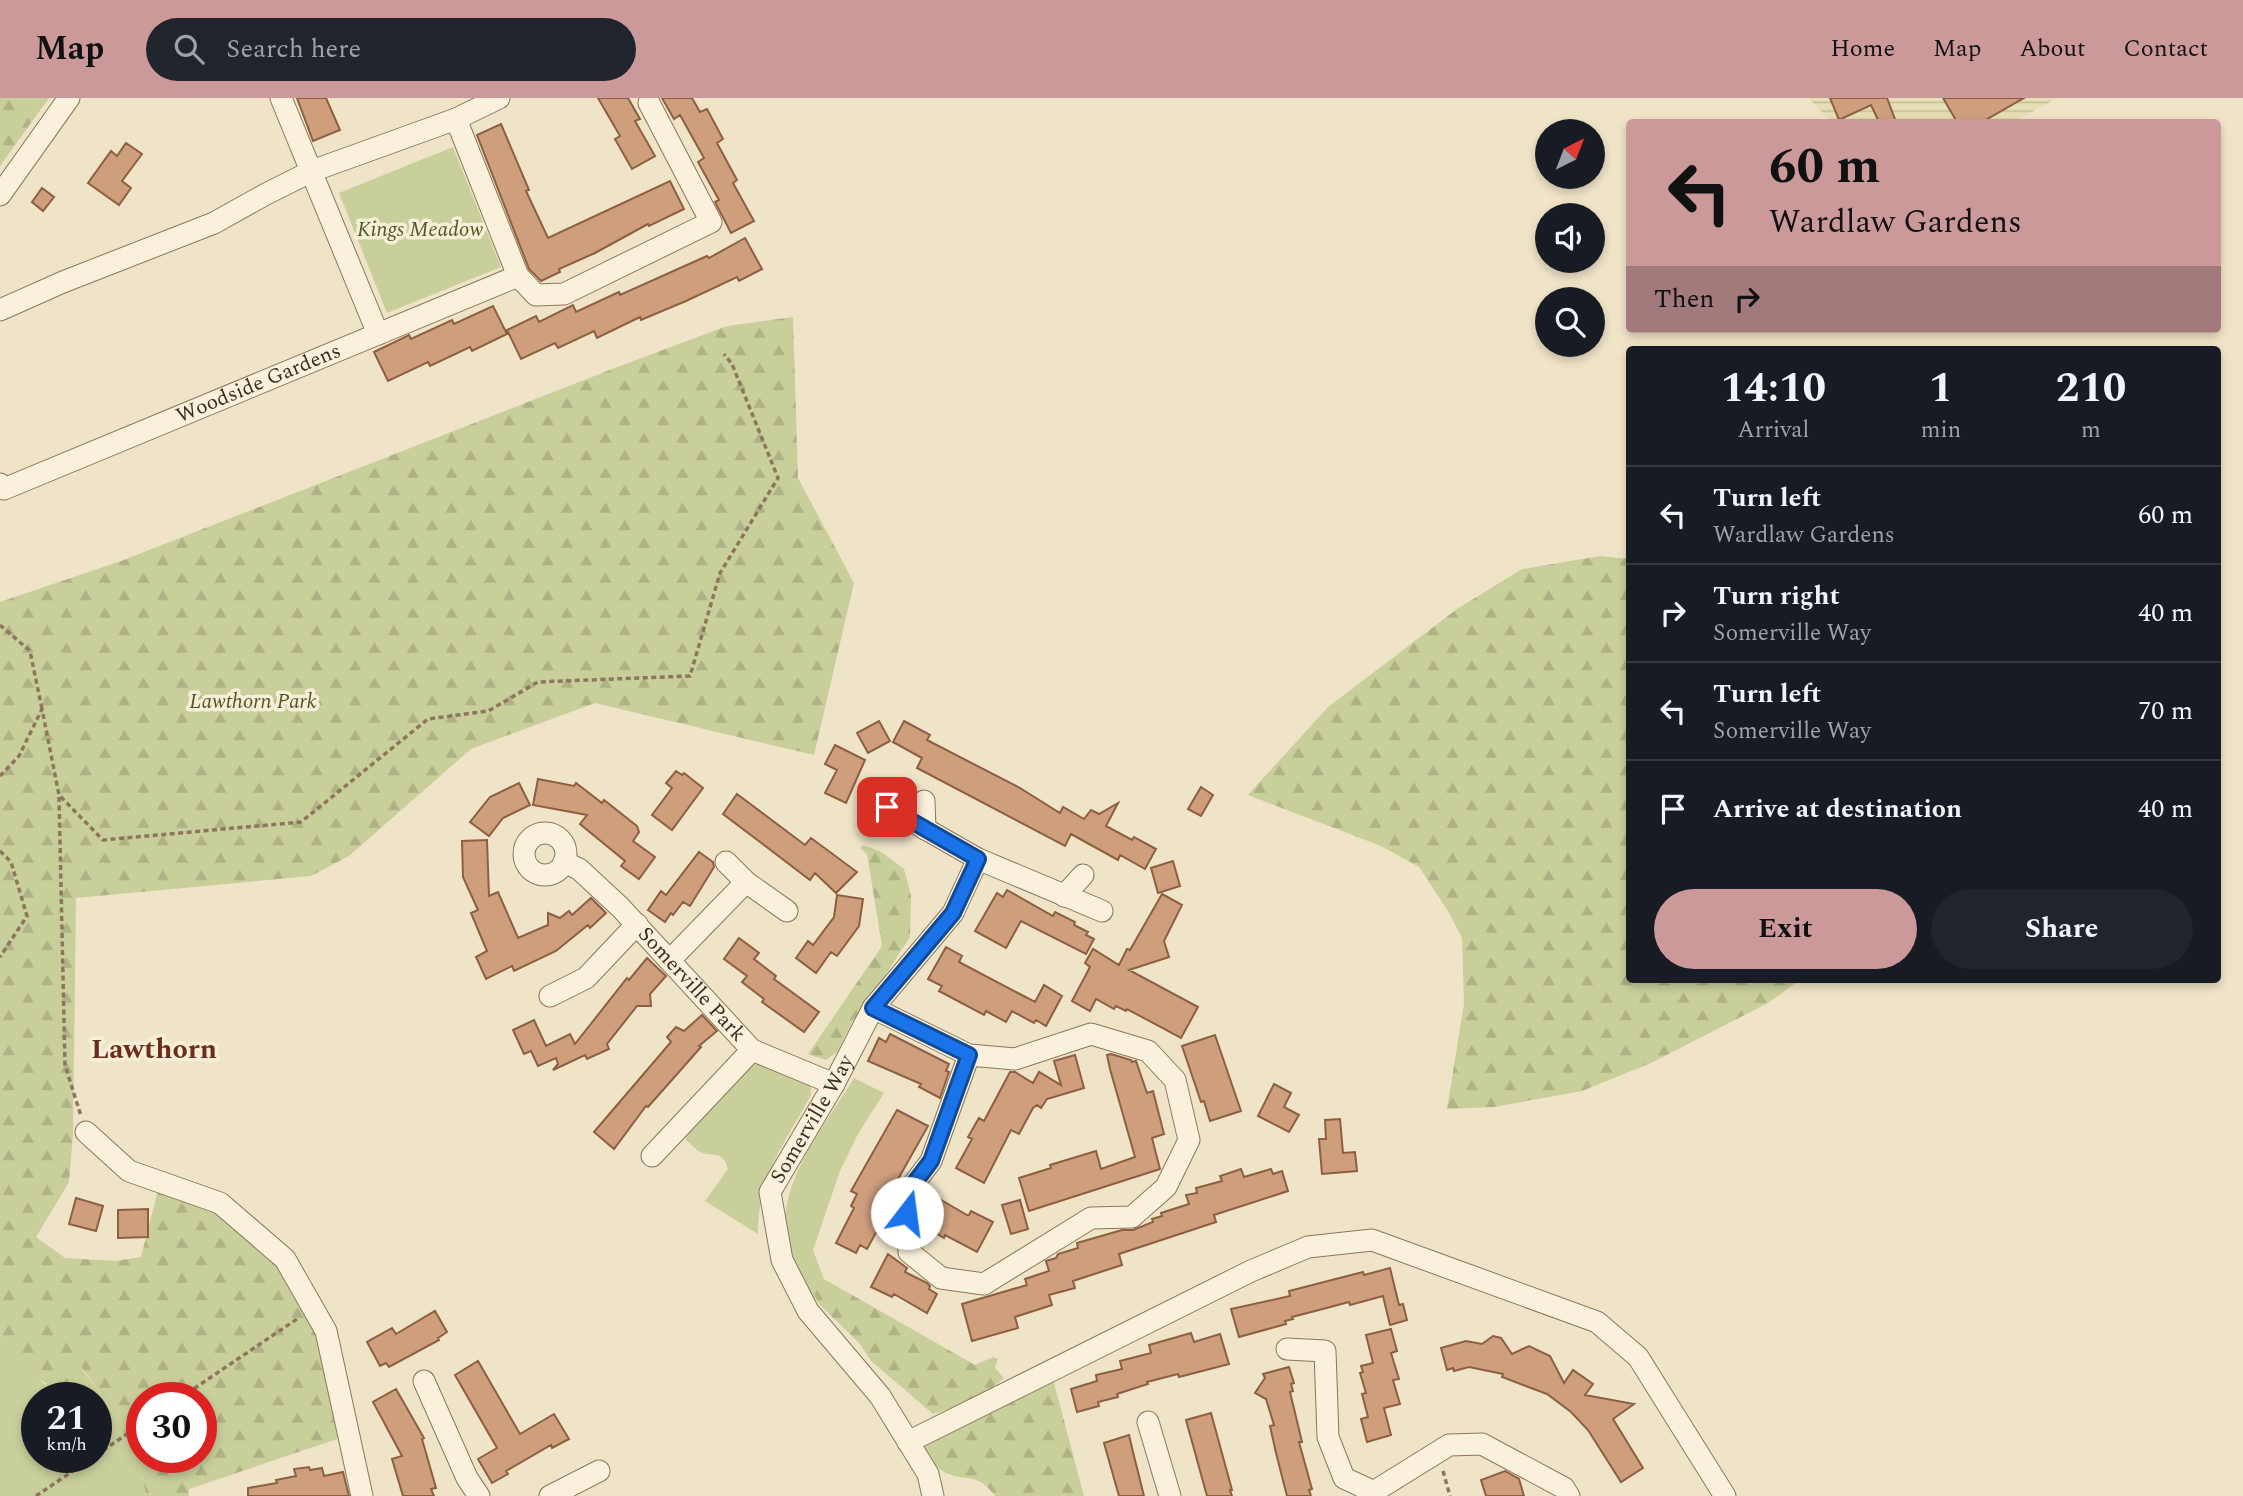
<!DOCTYPE html>
<html lang="en">
<head>
<meta charset="utf-8">
<style>
  :root { --surface:#171b24; --page:#20242c; --text:#f1f3f6; --muted:#9ea1a6; --line:#363941; --accent:#cc999b }
  body { margin:0; font-family:Spectral,serif; background:var(--page); color:var(--text); height:100vh; display:flex; flex-direction:column; font-size:26px; white-space:nowrap }
  * { box-sizing:border-box; margin:0 }
  p { font-size:23px; color:var(--muted) }
  .icon { flex:none; width:38px; height:38px; fill:none; stroke:currentColor; stroke-width:2; stroke-linecap:round; stroke-linejoin:round }
  .map { position:relative; flex:1; overflow:hidden }
  .details { position:absolute; left:1626px; top:248px; width:595px; height:637px; display:flex; flex-direction:column; background:var(--surface); border-radius:7px; box-shadow:0 4px 10px #0003 }
  .details>* { flex:none }
  .hud { position:absolute; left:1626px; top:21px; width:595px; height:214px; border-radius:7px; box-shadow:0 4px 10px #0003; background:#cc999b; color:#111; overflow:hidden }
  .needle { width:46px; rotate:42deg }
  .buttons { position:absolute; left:1535px; top:21px; display:grid; gap:14px }
  .buttons a { display:grid; place-items:center; width:70px; height:70px; border-radius:50%; background:var(--surface); box-shadow:0 4px 10px #0003; font-size:35px }
  .speed { position:absolute; left:21px; top:1284px; display:flex; gap:14px; font-size:35px; font-weight:700; text-align:center }
  .speed>* { display:grid; place-content:center; width:91px; height:91px; border-radius:50%; background:var(--surface); box-shadow:0 4px 10px #0003; line-height:1 }
  .speed small { font-size:18px; font-weight:400 }
  .speed .limit { border:10px solid #d22; background:#fff; color:#111 }
  .pin { position:absolute; display:grid; place-items:center; width:60px; height:60px; color:#fff; margin:-30px; border-radius:14px; box-shadow:0 4px 10px #0006 }
  .me { position:absolute; width:77px; margin:-38px; rotate:15deg; stroke-linejoin:round; filter:drop-shadow(0 0 5px #0008) }
  .turn { display:flex; align-items:center; gap:24px; height:147px; padding:0 28px; font-size:32px }
  .turn .icon { width:91px; height:91px; stroke-width:2.5 }
  .turn b { display:block; font-size:49px; line-height:60px }
  .then { display:flex; align-items:center; height:66px; padding:0 28px; background:#0003; gap:14px; font-size:26px }
  .eta { display:flex; justify-content:space-evenly; align-items:center; height:119px; text-align:center }
  .eta b { font-size:42px; font-weight:700; line-height:49px }
  .action { display:flex; gap:14px; margin-top:auto; padding:14px 28px }
  .action a { flex:1; height:80px; border-radius:42px; background:var(--accent); color:#111; font-size:28px; font-weight:700; line-height:80px; text-align:center }
  .action a+a { background:var(--page); color:var(--text) }
  ul { padding:0; list-style:none }
  li { display:flex; align-items:center; gap:21px; height:98px; padding:0 28px; border-top:2px solid var(--line) }
  li div { flex:1 }
  li b { display:block; font-size:26px }
  li em { font-style:normal }
  header { display:flex; align-items:center; gap:42px; box-sizing:border-box; height:98px; padding:0 35px; background:var(--accent); color:#111 }
  header strong { font-size:33px }
  nav { display:flex; gap:38px; margin-inline-start:auto; font-size:24px }
  .search { width:490px; height:63px; background:var(--page); display:flex; align-items:center; gap:18px; box-sizing:border-box; padding:0 24px; border-radius:38px; color:var(--muted); font-size:26px }
  .map>svg:first-child { display:block }
</style>
</head>
<body>
<header>
<strong>Map</strong>
<div class="search"><svg class="icon" aria-label="search" viewBox="0 0 24 24"><circle cx="10" cy="10" r="6"/><path d="M15 15l6 6"/></svg>Search here</div>
<nav><a>Home</a><a>Map</a><a>About</a><a>Contact</a></nav>
</header>
<div class="map">
<svg width="2243" height="1398" viewBox="0 0 2243 1398">
  <defs>
    <pattern id="farmland-rules" width="6" height="5" patternUnits="userSpaceOnUse" patternTransform="scale(1.75)"><rect width="6" height="5" fill="#e6deb5"/><path d="M0 2.5h6" fill="none" stroke="#c6bf9b"/></pattern>
    <pattern id="forest-firs" width="22" height="20" patternUnits="userSpaceOnUse" patternTransform="scale(1.75)"><rect width="22" height="20" fill="#c9cf9b"/><path d="M5 1l3.5 6h-7zM16 11l3.5 6h-7z" fill="#aeb285"/></pattern>
  </defs>
  <rect width="100%" height="100%" fill="#f0e4c8"/>
  <!-- farmland -->
  <path fill="url(#farmland-rules)" d="M1808,0H2057L2014,24H1832Z"/>
  <!-- green -->
  <path fill="#c9cf9b" fill-rule="evenodd" d="M453,49L501,169L387,215L339,95Z
    M756,966L785,975L811,988V997C784,1047 758,1077 758,1136L705,1103L728,1071C723,1051 713,1060 700,1054C696,1052 690,1045 686,1042L685,1030L750,968Z
    M854,980L884,995L858,1036L840,1073L813,1152L824,1181L816,1182L812,1188L819,1206C809,1194 798,1181 792,1166C764,1099 821,1034 854,980Z
    M0,1241L45,1287L80,1269C110,1306 139,1350 146,1398H0ZM37,1300H96V1360H37Z"/>
  <!-- forest -->
  <path fill="url(#forest-firs)" fill-rule="evenodd" d="M0,0H49L0,68Z
    M793,219L798,380L854,485L814,657L595,605L471,651L349,758L311,778L76,800L73,1037L69,1084L36,1139L65,1160L115,1163L141,1159L160,1084L220,1105L285,1161L326,1233L349,1337L189,1391V1398H146C139,1351 110,1306 81,1269L77,1289C41,1296 22,1265 0,1241V504L121,463L620,268L727,228ZM142,1300H201V1360H142Z
    M1600,458L1629,461V882H1800L1768,905L1651,965L1582,993L1494,1009L1447,1011L1464,906L1462,840L1448,813L1419,769L1381,748L1248,697L1328,609L1457,511L1522,471Z
    M863,747L880,753L904,771L911,798L910,839L864,910L853,922L837,954L826,962L808,956L882,848L867,756L860,750Z
    M824,1181L975,1267L993,1259L998,1261L995,1270L1004,1280C986,1296 958,1309 933,1316L871,1263L860,1246L819,1206L811,1188L816,1182Z
    M1053,1281L1084,1398H995C976,1372 965,1385 944,1374C936,1369 929,1361 922,1355L924,1342Z"/>
  <!-- building -->
  <path fill="#cf9f7d" stroke="#8d5f41" stroke-width="2" d="M297,0H326L340,32L313,43Z
    M598,0H628L640,21L635,23L655,58L632,71L615,41L620,38Z
    M662,0H692L700,14L707,11L723,41L717,45L737,82L733,85L754,123L731,135L715,104L719,102L698,64L704,60L680,17L674,21Z
    M1830,0H1887L1896,24H1879L1871,7L1839,22Z
    M1943,0H2024L1982,24H1957Z
    M501,26L529,92L526,93L548,140L670,83L684,111L649,128L648,126L595,155L559,171L560,174L541,183L529,171L477,37Z
    M126,45L142,56L122,83L131,90L119,107L88,85L111,53L117,58Z
    M42,90L54,99L43,113L32,104Z
    M745,140L762,171L739,183L737,179L686,203L641,222L640,219L597,240L594,233L558,250L555,245L521,261L507,232L536,218L539,224L573,207L576,214L619,194L620,197L707,158L709,160Z
    M493,208L507,236L472,253L470,249L430,268L428,264L388,283L374,254L409,237L411,241L452,222L454,226Z
    M879,623L890,643L868,655L857,635Z
    M904,623L930,637L927,642L1020,690L1060,715L1063,709L1084,721L1091,712L1099,716L1118,705L1106,728L1132,742L1134,739L1156,751L1145,771L1120,757L1118,762L1071,736L1065,748L917,670L922,660L893,644Z
    M835,647L865,662L846,705L825,695L837,672L825,666Z
    M676,673L682,677L684,675L703,690L672,732L652,717L672,690L666,685Z
    M538,681L574,688L576,685L602,705L604,702L637,728L639,734L633,743L655,759L639,781L621,768L625,763L580,726L587,717L533,707Z
    M519,685L530,707L503,720L489,738L470,724L490,699Z
    M1201,689L1213,697L1201,718L1188,711Z
    M737,696L805,747L811,740L857,774L836,795L815,775L810,782L723,716Z
    M487,742L489,798L498,794L518,840L548,827V815L560,820L569,813L572,817L591,800L606,815L590,830L588,827L556,853L514,873L512,868L486,881L476,859L487,853L471,815L478,812L463,779L462,743Z
    M699,754L713,764L714,769L690,808L683,804L673,817L671,815L665,824L648,812L661,793L666,797Z
    M1173,763L1180,788L1158,795L1151,770Z
    M1007,792L1053,818L1055,814L1075,824L1074,827L1088,834L1086,837L1094,841L1086,856L1021,823L1006,850L975,833L997,795L1003,799Z
    M1162,796L1182,807L1164,843L1169,859L1129,872L1198,909L1181,940L1127,911L1126,913L1116,908L1114,911L1096,901L1090,913L1072,903L1090,869L1085,865L1093,851L1119,867L1127,851L1130,852Z
    M837,797L863,801L859,828L837,858L831,854L816,875L796,860L808,843L813,847L834,819Z
    M739,840L759,855L754,861L776,878L774,881L819,914L804,934L762,904L764,901L742,884L747,878L724,861Z
    M946,849L962,858L959,864L1035,904L1044,887L1062,898L1046,928L1036,922L1034,925L1012,913L1006,924L986,913L984,917L939,893L942,888L928,881Z
    M647,860L666,878L650,896L651,908H637L607,946L609,951L587,961L585,957L553,972L558,966L556,960L538,968L531,953L524,956L513,932L534,922L546,948L570,936L575,946L627,880L629,882Z
    M702,917L717,933L699,948L701,949L648,1009L646,1008L614,1051L594,1034L671,944L667,939L676,929L684,933Z
    M890,936L949,966L946,973L949,974L940,1000L919,989L921,986L868,963L879,940L886,944Z
    M1215,937L1241,1013L1210,1023L1204,1003L1201,1004L1182,948Z
    M1111,956L1131,962L1132,964L1136,963L1147,995L1153,993L1164,1036L1152,1040L1160,1071L1029,1113L1019,1080L1051,1070L1050,1067L1096,1053L1101,1071L1135,1059L1110,971L1107,957Z
    M1075,957L1084,990L1047,1001L1041,1010L1037,1007L1033,1010L1019,1036L1011,1032L984,1085L956,1070L972,1041L968,1039L979,1020L984,1023L1010,974H1015L1033,985L1039,974L1061,987L1054,963Z
    M1274,986L1291,995L1284,1009L1299,1017L1289,1034L1258,1018Z
    M897,1012L928,1028L884,1106L890,1109L867,1151L860,1147L856,1155L836,1145L854,1110L851,1108L857,1096L851,1093Z
    M1340,1021L1343,1055L1355,1054L1357,1073L1322,1076L1319,1041H1326L1325,1022Z
    M1241,1071L1244,1079L1271,1071L1273,1076L1282,1073L1288,1093L1214,1117L1216,1124L1119,1156L1122,1167L1073,1183L1075,1190L1049,1197L1052,1207L1015,1219L1018,1230L972,1243L962,1206L1027,1187L1025,1181L1049,1173L1046,1163L1056,1160L1058,1156L1078,1150L1077,1145L1122,1132H1133L1153,1124L1152,1121L1162,1118L1161,1115L1189,1106L1186,1097L1197,1095L1196,1090L1222,1083L1220,1078Z
    M936,1099L967,1117H969L971,1113L993,1124L977,1154L945,1137L944,1140L929,1131L931,1126L924,1122Z
    M76,1100L103,1108L96,1133L69,1126Z
    M1020,1102L1028,1131L1011,1136L1002,1107Z
    M148,1111V1139L118,1140V1112Z
    M888,1156L907,1170L905,1174L927,1185L930,1188L929,1191L937,1196L927,1215L894,1196L892,1199L871,1189Z
    M1390,1170L1399,1207L1403,1206L1407,1222L1390,1227L1383,1198L1350,1207L1349,1204L1319,1212L1292,1219L1293,1221L1285,1223L1286,1226L1239,1239L1231,1211L1290,1198L1289,1193L1363,1174L1364,1177Z
    M435,1213L447,1234L438,1240L439,1242L389,1269L386,1265L380,1268L367,1244L392,1230L396,1236Z
    M1391,1231L1397,1253L1391,1255L1399,1281L1393,1282L1400,1306L1384,1310L1391,1337L1367,1344L1361,1321L1368,1319L1362,1296L1366,1295L1360,1275L1363,1274L1361,1268L1373,1265L1366,1237Z
    M1191,1235L1194,1244L1220,1236L1229,1266L1179,1279L1178,1276L1147,1284L1148,1286L1117,1296L1118,1299L1098,1304L1099,1308L1077,1314L1071,1291L1097,1283L1096,1277L1122,1271L1120,1263L1151,1255L1149,1247Z
    M1493,1238L1501,1240L1512,1256L1529,1248L1550,1258L1564,1285L1573,1272L1593,1286L1585,1297L1634,1306L1613,1321L1643,1370L1621,1384L1588,1332L1571,1314L1547,1296L1502,1279L1503,1276L1469,1269L1454,1273L1453,1270L1447,1272L1441,1250L1466,1243L1482,1246Z
    M478,1263L520,1336L554,1316L569,1341L552,1350L551,1347L506,1373L508,1376L492,1385L478,1361L497,1350L455,1277Z
    M1289,1269L1294,1285L1291,1286L1293,1293L1290,1294L1302,1344H1299L1312,1391L1309,1392L1311,1398H1287L1276,1355L1270,1328L1274,1327L1266,1301L1255,1295L1265,1280L1263,1276Z
    M396,1291L424,1340L422,1341L436,1390L431,1391L434,1398H403L392,1361L402,1358L373,1304Z
    M1211,1315L1232,1392H1230L1232,1398H1207L1186,1322Z
    M1129,1337L1133,1354L1144,1398H1119L1104,1345Z
    M309,1369L310,1372L322,1370L324,1378L343,1374L349,1398H248V1390L277,1385L276,1382L296,1378L294,1371Z
    M1505,1373L1519,1381L1524,1398H1486L1481,1382Z"/>
  <g fill="none" stroke-linecap="round" stroke-linejoin="round">
    <defs>
      <g id="minor">
        <path d="M281,0L378,236"/>
        <path d="M456,21L518,178L536,197L564,196L711,124L649,5"/>
        <path d="M0,97L69,0"/>
        <path d="M0,212L63,184L214,125L266,96L312,73L456,21L499,0"/>
        <path id="s1" d="M0,386L4,391L518,178"/>
        <path d="M924,703L925,731"/>
        <path d="M887,709L978,761L1102,813"/>
        <circle cx="545" cy="756" r="21"/>
        <path id="s2" d="M564,764L579,771L620,809L752,952L834,986"/>
        <path d="M726,764L746,784L787,813"/>
        <path d="M1064,798L1083,777"/>
        <path d="M671,861L746,784"/>
        <path d="M550,898L586,880L637,826"/>
        <path d="M873,910L969,957L1015,961L1091,936L1148,953L1175,982L1189,1042L1166,1089L1132,1119L1091,1120L984,1186L941,1180L909,1154L906,1096L931,1063L969,957"/>
        <path d="M86,1034L129,1073L220,1105L285,1161L326,1233L362,1398"/>
        <path d="M652,1058L752,952"/>
        <path d="M1287,1251L1325,1253L1328,1339L1344,1380L1372,1393"/>
        <path d="M424,1283L467,1380L479,1398"/>
        <path d="M1148,1324L1170,1398"/>
        <path d="M908,1344L1251,1173L1308,1149L1372,1142L1597,1224L1638,1259L1725,1398"/>
        <path d="M550,1398L599,1373"/>
        <path id="s3" d="M933,1398L928,1376L880,1298L808,1213L782,1162L770,1094L834,986L873,910L953,815L978,761"/>
        <path d="M1367,1398L1449,1347L1482,1346L1564,1390L1569,1398"/>
      </g>
    </defs>
    <!-- minor casing -->
    <use href="#minor" stroke="#8d765c" stroke-width="23"/>
    <!-- path -->
    <path stroke="#8d765c" stroke-width="3.5" stroke-dasharray="5 3.5" stroke-linecap="butt" d="M0,527L30,553L42,611
      M0,678L19,658L42,611L59,697L103,742L301,724L428,621L488,613L538,584L690,578L720,475L778,380L732,266L724,256
      M59,699L65,967L81,1018
      M0,753L11,764L27,818L0,859
      M180,1300L297,1221
      M96,1357L142,1326
      M1443,1373L1450,1398
      M36,1398L92,1360"/>
    <!-- minor -->
    <use href="#minor" stroke="#faf1dc" stroke-width="21"/>
  </g>
  <g fill="none" stroke-linecap="round" stroke-linejoin="round">
    <defs>
      <path id="route" d="M887,709L978,761L953,815L873,910L969,957L931,1063L906,1096L907,1115"/>
    </defs>
    <!-- route casing -->
    <use href="#route" stroke="#114b97" stroke-width="18"/>
    <!-- route -->
    <use href="#route" stroke="#1a73e8" stroke-width="12"/>
  </g>
  <g text-anchor="middle" dominant-baseline="central" stroke-width="7" stroke-linejoin="round" paint-order="stroke">
    <!-- park labels -->
    <g font-size="21" font-style="italic" fill="#4d5a26" stroke="#f7eed8">
      <text x="420" y="132">Kings Meadow</text>
      <text x="253" y="604">Lawthorn Park</text>
    </g>
    <!-- street labels -->
    <g font-size="21" fill="#3d2e20" stroke="#f7eed8">
      <text stroke="none"><textPath href="#s1" startOffset="282">Woodside Gardens</textPath></text>
      <text stroke="none"><textPath href="#s2" startOffset="178">Somerville Park</textPath></text>
      <text stroke="none"><textPath href="#s3" startOffset="436">Somerville Way</textPath></text>
    </g>
    <!-- district labels -->
    <g font-size="28" font-weight="bold" fill="#6b2e1e" stroke="#f7eed8">
      <text x="154" y="951">Lawthorn</text>
    </g>
  </g>
</svg>
<div class="buttons">
<a><svg class="needle" viewBox="-14 -14 28 28"><path d="M0-13l5 13h-10z" fill="#e53935"/><path d="M0 13l5-13h-10z" fill="#9ea1a6"/></svg></a>
<a><svg class="icon" aria-label="sound" viewBox="0 0 24 24"><path d="M4 9h4l5-4v14l-5-4H4zM17 9q2 3 0 6"/></svg></a>
<a><svg class="icon" aria-label="search" viewBox="0 0 24 24"><circle cx="10" cy="10" r="6"/><path d="M15 15l6 6"/></svg></a>
</div>
<div class="speed"><div>21<small>km/h</small></div><div class="limit">30</div></div>
<div class="pin" style="left:887px;top:709px;background:#d93025"><svg class="icon" aria-label="arrive" viewBox="0 0 24 24"><path d="M6 21V4h12l-3 4 3 4H6"/></svg></div>
<svg class="me" style="left:907px;top:1115px" viewBox="-20 -20 40 40"><circle r="19" fill="#fff"/><path d="M0-13L10 11 0 6-10 11z" fill="#1a73e8"/></svg>
<div class="hud">
<div class="turn"><svg class="icon" aria-label="left" viewBox="0 0 24 24"><path d="M17 20v-9H6M10 6l-5 5 5 5"/></svg><div><b>60 m</b>Wardlaw Gardens</div></div>
<div class="then">Then<svg class="icon" aria-label="right" viewBox="0 0 24 24"><path d="M7 20v-9h11M14 6l5 5-5 5"/></svg></div>
</div>
<section class="details">
<div class="eta">
<div><b>14:10</b><p>Arrival</p></div>
<div><b>1</b><p>min</p></div>
<div><b>210</b><p>m</p></div>
</div>
<ul>
<li><svg class="icon" aria-label="left" viewBox="0 0 24 24"><path d="M17 20v-9H6M10 6l-5 5 5 5"/></svg><div><b>Turn left</b><p>Wardlaw Gardens</p></div><em>60 m</em></li>
<li><svg class="icon" aria-label="right" viewBox="0 0 24 24"><path d="M7 20v-9h11M14 6l5 5-5 5"/></svg><div><b>Turn right</b><p>Somerville Way</p></div><em>40 m</em></li>
<li><svg class="icon" aria-label="left" viewBox="0 0 24 24"><path d="M17 20v-9H6M10 6l-5 5 5 5"/></svg><div><b>Turn left</b><p>Somerville Way</p></div><em>70 m</em></li>
<li><svg class="icon" aria-label="arrive" viewBox="0 0 24 24"><path d="M6 21V4h12l-3 4 3 4H6"/></svg><div><b>Arrive at destination</b></div><em>40 m</em></li>
</ul>
<div class="action"><a>Exit</a><a>Share</a></div>
</section>
</div>
</body>
</html>
